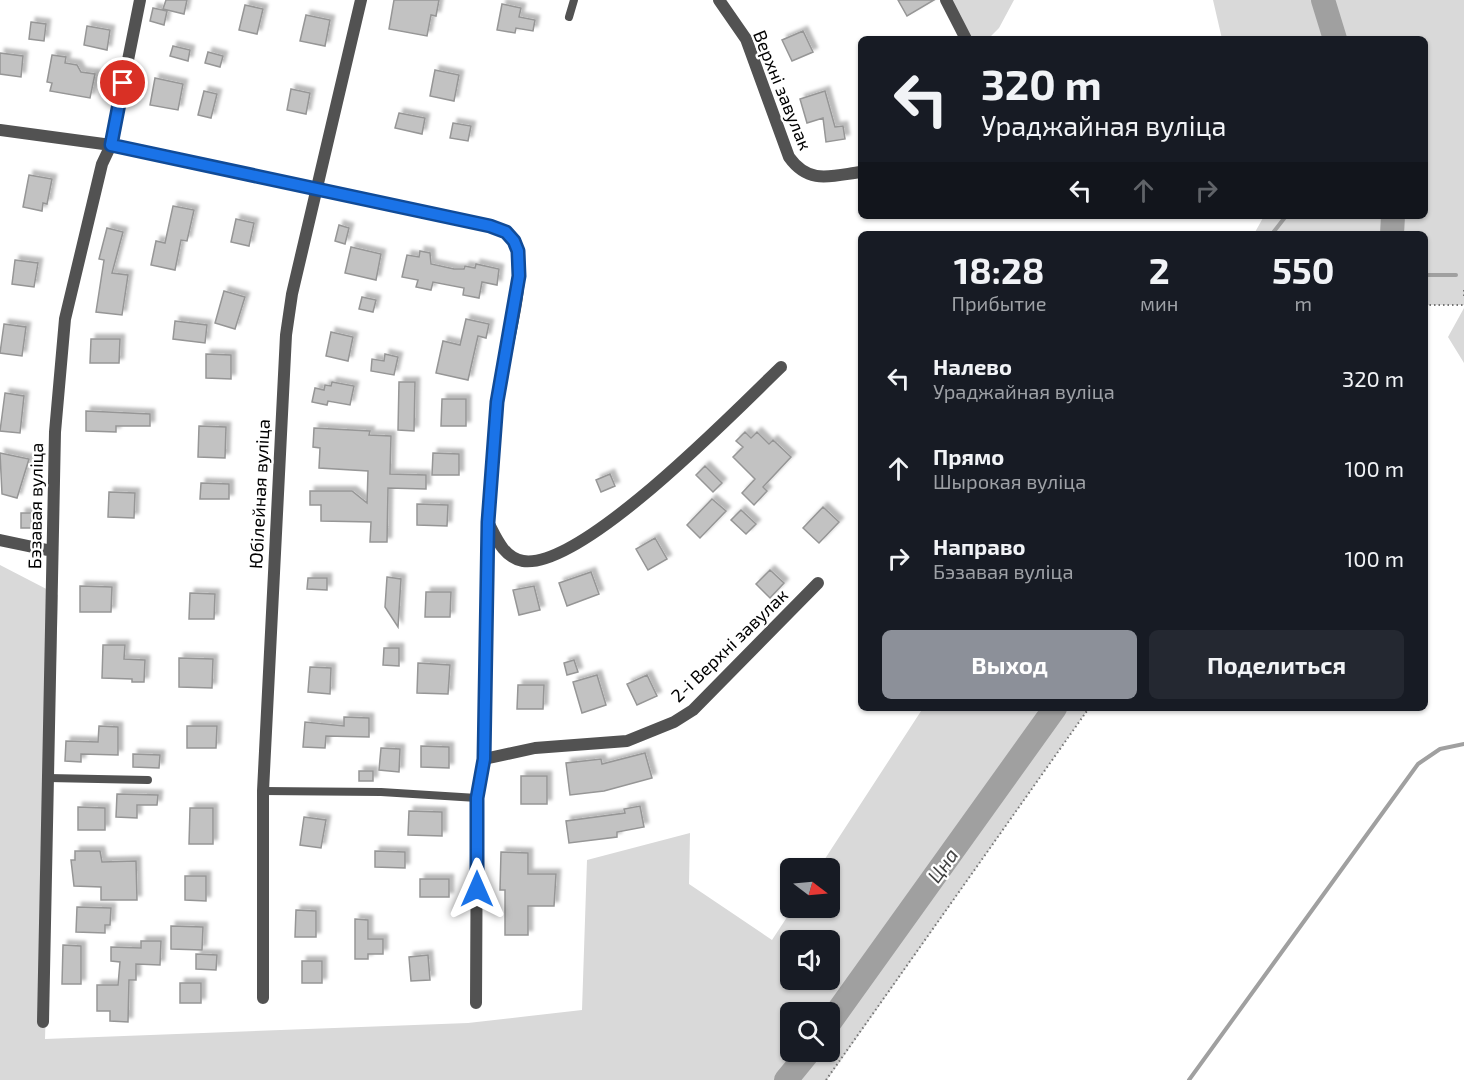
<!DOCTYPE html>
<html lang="ru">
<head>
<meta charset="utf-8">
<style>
  :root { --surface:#171b24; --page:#242831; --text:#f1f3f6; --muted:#9ea1a6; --accent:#8c9099 }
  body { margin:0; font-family:"Exo 2",sans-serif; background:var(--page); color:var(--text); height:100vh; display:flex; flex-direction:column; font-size:22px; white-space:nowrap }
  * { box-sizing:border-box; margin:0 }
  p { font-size:20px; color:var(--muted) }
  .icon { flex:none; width:33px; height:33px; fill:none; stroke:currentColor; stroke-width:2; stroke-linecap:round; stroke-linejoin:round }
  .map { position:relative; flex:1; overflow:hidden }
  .sheet { position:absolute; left:858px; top:231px; width:570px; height:480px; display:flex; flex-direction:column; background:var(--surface); border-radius:9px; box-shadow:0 2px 4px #0004 }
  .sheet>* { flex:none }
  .banner { position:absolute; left:858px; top:36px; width:570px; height:183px; border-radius:9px; box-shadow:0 2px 4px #0004; background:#171b24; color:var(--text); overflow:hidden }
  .needle { width:39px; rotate:106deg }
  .tools { position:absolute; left:780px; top:858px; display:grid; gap:12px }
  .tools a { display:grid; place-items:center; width:60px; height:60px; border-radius:9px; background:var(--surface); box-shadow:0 2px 4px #0004; font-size:30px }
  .pin { position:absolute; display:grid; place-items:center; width:51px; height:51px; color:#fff; margin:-26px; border:3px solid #fff; border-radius:50%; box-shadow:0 2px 6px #0007 }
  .me { position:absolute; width:66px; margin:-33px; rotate:0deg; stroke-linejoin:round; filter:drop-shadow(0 0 4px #0008) }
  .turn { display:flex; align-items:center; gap:21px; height:126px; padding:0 24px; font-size:27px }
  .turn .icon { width:78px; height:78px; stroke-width:2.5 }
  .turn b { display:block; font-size:42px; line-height:51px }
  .lanes { display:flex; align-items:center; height:57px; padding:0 24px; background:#0003; justify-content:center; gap:30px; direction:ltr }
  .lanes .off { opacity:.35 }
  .eta { display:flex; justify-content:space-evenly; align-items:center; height:102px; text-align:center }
  .eta b { font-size:36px; font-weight:700; line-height:42px }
  .action { display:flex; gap:12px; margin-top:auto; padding:12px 24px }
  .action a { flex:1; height:69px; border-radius:9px; background:var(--accent); color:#fff; font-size:24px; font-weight:700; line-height:69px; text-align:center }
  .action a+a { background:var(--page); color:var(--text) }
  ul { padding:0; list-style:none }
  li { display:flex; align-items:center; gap:18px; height:90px; padding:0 24px }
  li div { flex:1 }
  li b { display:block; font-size:22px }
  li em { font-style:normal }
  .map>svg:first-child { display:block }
</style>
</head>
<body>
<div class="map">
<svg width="1464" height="1080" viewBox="0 0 1464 1080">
  <defs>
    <filter id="shadow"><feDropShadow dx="4.5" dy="-4.5" stdDeviation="1.5" flood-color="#0004"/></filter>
  </defs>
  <rect width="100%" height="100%" fill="#fff"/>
  <!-- green -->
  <path fill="#d9d9d9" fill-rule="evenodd" d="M946,0H1014L999,28L988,39H966Z
    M1213,0H1464V305H1425V234H1254L1264,216H1425V39H1222Z
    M1464,308V363L1448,337Z
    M0,565L58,595L45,1039L468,1023L582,1010L587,860L690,833L689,884L772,940L793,908H830V868H819L923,708H1089L827,1080H798L792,1075L786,1080H0ZM790,940H830V980H790ZM790,1012H830V1052H790Z"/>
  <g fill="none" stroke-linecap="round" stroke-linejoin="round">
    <!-- stream -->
    <path stroke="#a0a0a0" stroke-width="4" d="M1272,234L1286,216
      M1425,275H1456
      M792,1075L798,1080
      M1189,1080L1418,764L1440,749L1464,744"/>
    <!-- river -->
    <path stroke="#a0a0a0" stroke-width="24" d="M1323,0L1335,39
      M1392,234L1393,216
      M830,1022L1055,708
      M786,1080L809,1052"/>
  </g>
  <!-- building -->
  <path fill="#c2c2c2" stroke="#969696" stroke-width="1.5" filter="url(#shadow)" d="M166,0H187L184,14L163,9Z
    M394,0H439L436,16L431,15L427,36L389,29Z
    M898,0H934L907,16Z
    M502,4L521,8L519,17L535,20L533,31L516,28L515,33L497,30Z
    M245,5L263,9L257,34L239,30Z
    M153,8L167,11L164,25L150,21Z
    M306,15L330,20L325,46L300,41Z
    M31,22L46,24L44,41L29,39Z
    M87,26L110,30L107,50L84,45Z
    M803,31L813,52L792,61L782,40Z
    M173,46L190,50L188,61L170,56Z
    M208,52L223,56L220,67L205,63Z
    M0,53L23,56L21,77L0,74Z
    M52,55L66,57L65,63L77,65L81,72L95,74L90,98L50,91L52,83L47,82Z
    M435,70L459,75L454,101L430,96Z
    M155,78L183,84L178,110L150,105Z
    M291,89L310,93L306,114L287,110Z
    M204,91L217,94L211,118L198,115Z
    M825,91L835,127L843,126L845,139L826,142L823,118L807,123L800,99Z
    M399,113L425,118L422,134L395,128Z
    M453,123L471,126L468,141L450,138Z
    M29,175L52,179L47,204L43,203L42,211L23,207Z
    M173,206L194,210L187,241L181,240L175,270L151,265L156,241L165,243Z
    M236,219L254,223L249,246L231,242Z
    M339,225L349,228L345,244L335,241Z
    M107,228L123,232L112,273L128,275L122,315L96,312L104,260L99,259Z
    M351,247L381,254L376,280L345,273Z
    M420,251L430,253L431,264L454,269H464L465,266L475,268L476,264L499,269L497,285L482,282L479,298L463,295L464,288L433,282L431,290L416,287L418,280L402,277L407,255L419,257Z
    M15,260L38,263L34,287L12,284Z
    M224,291L245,297L235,329L215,323Z
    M362,297L376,300L373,312L359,309Z
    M466,319L489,324L486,338L478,336L468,380L436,373L443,341L460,345Z
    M175,321L207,325L205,343L173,339Z
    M4,324L26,327L22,356L0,353Z
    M331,332L353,337L348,361L326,356Z
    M91,339H120L119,363H90Z
    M206,354L231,355V379L206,378Z
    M385,354L398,357L394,375L371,371L372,359L384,361Z
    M332,382L354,386L350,405L328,401L327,405L312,402L315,388L324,390L325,385L331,386Z
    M399,382H415L414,431L398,430Z
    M5,393L24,396L20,433L0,431Z
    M442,399H466V426H441Z
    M86,411L150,414V426H116V432L86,431Z
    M199,426L226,427L225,458L198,457Z
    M314,428L370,431L369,435L391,436L390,474L426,475V489L388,488L387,542H370L371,522L321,521V505H310V491H352L367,503L368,471L319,468L320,448L313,447Z
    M745,432L751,438L757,432L769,444L773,440L791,457L763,487L767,491L754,505L742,493L755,479L733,457L743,447L736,441Z
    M0,453L29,459L17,498L2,494Z
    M433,453L459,454V475H432Z
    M705,466L722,483L713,492L696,475Z
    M610,474L615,486L601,492L596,480Z
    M201,483L229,484V499H200Z
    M109,492L135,493L134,518L108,517Z
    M712,499L726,511L700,538L687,525Z
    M417,504L448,505L447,526L417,525Z
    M823,507L839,522L819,543L803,528Z
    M741,510L756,524L746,534L731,520Z
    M21,513H31L32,528H21Z
    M655,538L667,559L648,570L636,549Z
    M770,570L784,583L770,598L756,584Z
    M591,572L599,594L567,606L559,583Z
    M387,577L401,579L398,627L385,607Z
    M308,578H327V590L307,589Z
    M80,586L112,587L111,612H80Z
    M534,586L540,610L519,615L513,590Z
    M426,592H451L450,617H425Z
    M190,593L215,594L214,619H189Z
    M103,645H125L124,659L145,660L144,682H132V679L102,678Z
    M384,648H399V666L383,665Z
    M179,658L213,659L212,688L179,687Z
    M574,660L578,672L567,675L564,663Z
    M418,663L450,665L448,694L417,693Z
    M310,667L331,668L330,694L308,692Z
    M597,675L606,705L582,713L573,682Z
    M647,675L657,696L637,705L627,684Z
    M518,685H544L543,709H517Z
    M344,717L369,718V737L326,736L325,748L303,747L305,722L344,726Z
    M99,726L118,727V755L81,754V762L65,761L66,741L98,742Z
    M187,726H217L216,748H187Z
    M421,746L449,747V768L421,767Z
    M381,748L400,749L399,772L379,770Z
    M645,753L652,778L604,791L570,795L566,763L601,759L602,764Z
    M133,754L160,755L159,768L133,767Z
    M359,771H373V781H359Z
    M521,776H547V804H521Z
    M117,794L158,795L157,805H137V818L116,817Z
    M640,806L644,827L617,832V837L569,843L566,821L625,813L624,809Z
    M78,807L105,808V830H78Z
    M190,808H213V844H189Z
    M409,811L442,812V836L408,835Z
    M304,817L326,820L321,848L300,845Z
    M75,851H100L102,862L136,861L137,900H101V887L74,886L71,860H75Z
    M375,851L405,852V868L375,867Z
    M501,852L528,853V874H556L554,906H528V935H505V890H500Z
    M185,876H206V901L185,900Z
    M420,879H449V897H420Z
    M77,907L111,908L110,925H105V933L76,932Z
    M296,910L316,911V937H295Z
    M355,919L368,920V939H383V954H368V959H355Z
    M171,926L203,927L202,950L171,949Z
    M141,941H161L160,965L136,964V980H129L128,1022L110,1021V1011H97V985H118L120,962L111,961V947L141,948Z
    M63,945L81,946V984H62Z
    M196,954L217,955L216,970L196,969Z
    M428,955L430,980L411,981L409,957Z
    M302,961H322V983H302Z
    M180,983H201V1003H180Z"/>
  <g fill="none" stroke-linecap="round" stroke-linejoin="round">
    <!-- path -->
    <path stroke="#747474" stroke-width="2" stroke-dasharray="1.5 3" stroke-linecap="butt" d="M1464,290V296
      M1425,305H1464
      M826,1080L1089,708"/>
    <!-- service -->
    <path stroke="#525252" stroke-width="8" d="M569,17L574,0
      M48,778L148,780
      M263,791L381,792L477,798"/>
    <!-- minor -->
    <path stroke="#525252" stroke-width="12" d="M719,0L746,39L789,157C809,185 831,176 861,172
      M946,0L966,39
      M0,130L111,145L490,226C503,231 515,236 518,251C525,293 501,361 497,404C485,522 486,641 484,759L477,798L476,1003
      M490,526C497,540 505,558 523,561C582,570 737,409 781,367
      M0,540L52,551
      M484,759L535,748L627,741L674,722L693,710L818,583
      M263,998V791L286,335L292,294L361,0
      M43,1022L55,432L65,319L102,164L111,145L140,0"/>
  </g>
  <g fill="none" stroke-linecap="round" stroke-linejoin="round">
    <defs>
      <path id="route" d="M123,83L111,145L490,226L506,232L514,241L518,251L519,276L497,402L488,522L484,759L477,798V889"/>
    </defs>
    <!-- route casing -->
    <use href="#route" stroke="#114b97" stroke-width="15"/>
    <!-- route -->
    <use href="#route" stroke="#1a73e8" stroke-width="10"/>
  </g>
  <g text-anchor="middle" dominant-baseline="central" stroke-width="4.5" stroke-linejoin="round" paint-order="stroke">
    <!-- street labels -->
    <g font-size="18" fill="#000" stroke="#fff">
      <text transform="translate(783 90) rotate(68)">Верхні завулак</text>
      <text transform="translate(259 494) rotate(-87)">Юбілейная вуліца</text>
      <text transform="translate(35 506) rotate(-89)">Бэзавая вуліца</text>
      <text transform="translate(729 645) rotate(-44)">2-і Верхні завулак</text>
    </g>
    <!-- water labels -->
    <g font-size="20" font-style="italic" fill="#414141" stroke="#fff">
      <text transform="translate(942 865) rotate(-54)">Цна</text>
    </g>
  </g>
</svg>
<div class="tools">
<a><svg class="needle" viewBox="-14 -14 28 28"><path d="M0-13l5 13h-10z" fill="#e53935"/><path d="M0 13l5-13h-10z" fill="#9ea1a6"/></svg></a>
<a><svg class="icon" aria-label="sound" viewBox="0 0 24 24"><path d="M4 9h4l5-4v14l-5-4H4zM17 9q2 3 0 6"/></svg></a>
<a><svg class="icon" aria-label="search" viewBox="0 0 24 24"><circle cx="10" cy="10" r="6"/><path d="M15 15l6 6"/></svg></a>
</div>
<div class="pin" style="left:123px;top:83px;background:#d93025"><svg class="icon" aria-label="arrive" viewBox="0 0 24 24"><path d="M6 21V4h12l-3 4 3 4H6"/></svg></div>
<svg class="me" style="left:477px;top:889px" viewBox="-20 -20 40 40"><path d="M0-17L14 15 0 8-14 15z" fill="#1a73e8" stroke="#fff" stroke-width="4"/></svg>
<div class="banner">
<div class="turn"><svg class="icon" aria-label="left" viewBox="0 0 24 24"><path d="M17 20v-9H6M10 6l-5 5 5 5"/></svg><div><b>320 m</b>Ураджайная вуліца</div></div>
<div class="lanes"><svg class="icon" aria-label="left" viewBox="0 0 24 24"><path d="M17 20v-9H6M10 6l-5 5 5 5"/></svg><svg class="icon off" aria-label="ahead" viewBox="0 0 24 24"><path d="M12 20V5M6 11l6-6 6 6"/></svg><svg class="icon off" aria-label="right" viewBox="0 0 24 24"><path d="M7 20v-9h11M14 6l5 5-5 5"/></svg></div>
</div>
<section class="sheet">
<div class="eta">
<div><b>18:28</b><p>Прибытие</p></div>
<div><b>2</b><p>мин</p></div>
<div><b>550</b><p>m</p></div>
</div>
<ul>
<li><svg class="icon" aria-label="left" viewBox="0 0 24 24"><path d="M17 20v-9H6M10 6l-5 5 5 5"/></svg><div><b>Налево</b><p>Ураджайная вуліца</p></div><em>320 m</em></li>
<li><svg class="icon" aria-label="ahead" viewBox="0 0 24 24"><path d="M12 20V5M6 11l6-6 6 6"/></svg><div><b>Прямо</b><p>Шырокая вуліца</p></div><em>100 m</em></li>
<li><svg class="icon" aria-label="right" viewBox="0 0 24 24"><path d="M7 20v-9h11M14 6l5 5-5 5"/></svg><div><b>Направо</b><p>Бэзавая вуліца</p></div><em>100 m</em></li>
</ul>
<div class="action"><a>Выход</a><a>Поделиться</a></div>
</section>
</div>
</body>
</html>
